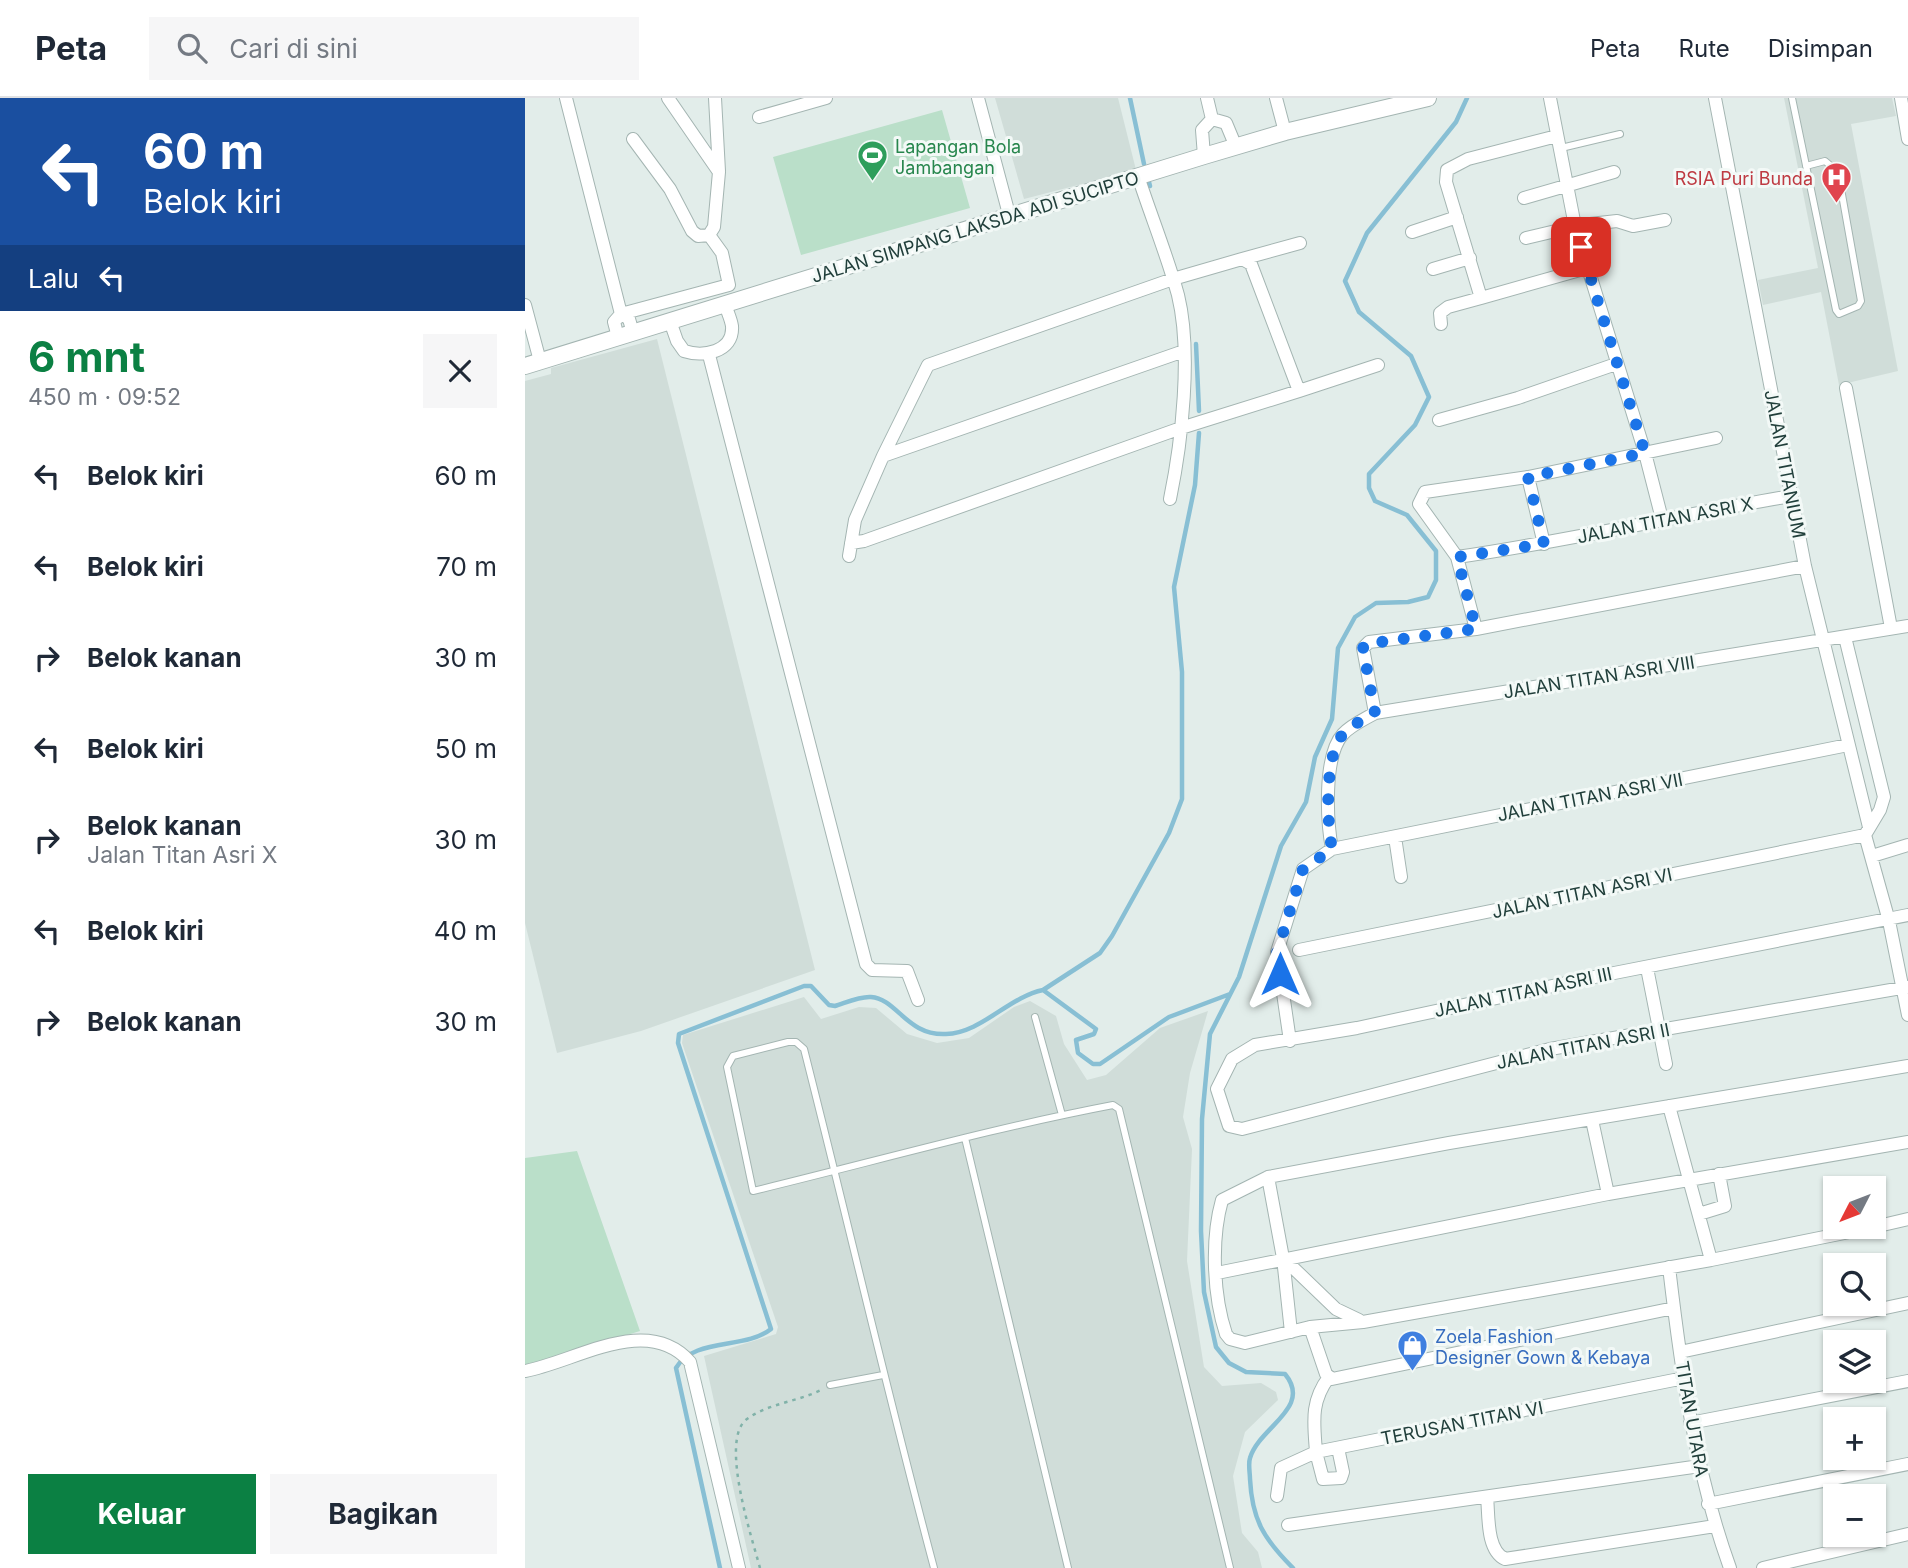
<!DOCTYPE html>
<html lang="id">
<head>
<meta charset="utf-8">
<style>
  :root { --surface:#fff; --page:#f6f6f7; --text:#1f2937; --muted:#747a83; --line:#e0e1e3; --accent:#0b8043 }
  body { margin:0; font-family:Inter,sans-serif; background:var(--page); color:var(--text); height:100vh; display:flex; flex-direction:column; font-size:26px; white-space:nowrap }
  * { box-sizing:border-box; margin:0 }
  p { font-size:23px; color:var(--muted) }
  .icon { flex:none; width:38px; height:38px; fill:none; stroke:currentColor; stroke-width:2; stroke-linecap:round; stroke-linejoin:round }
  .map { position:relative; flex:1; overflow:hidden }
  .drawer { display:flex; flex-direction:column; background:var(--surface); width:525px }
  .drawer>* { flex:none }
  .banner { background:#1a4fa0; color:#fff; overflow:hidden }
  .needle { width:46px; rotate:228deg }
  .tools { position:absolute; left:1298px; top:1078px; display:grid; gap:14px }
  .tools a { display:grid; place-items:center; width:63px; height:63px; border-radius:0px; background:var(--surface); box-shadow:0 2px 5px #0004; font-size:35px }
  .pin { position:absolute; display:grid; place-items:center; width:60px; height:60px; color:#fff; margin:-30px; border-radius:14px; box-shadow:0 4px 10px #0006 }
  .me { position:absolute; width:77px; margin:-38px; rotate:0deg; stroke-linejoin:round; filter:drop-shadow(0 0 5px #0008) }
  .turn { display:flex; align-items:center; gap:24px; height:147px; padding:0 28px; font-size:32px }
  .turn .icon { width:91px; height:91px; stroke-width:2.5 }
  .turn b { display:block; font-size:49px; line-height:60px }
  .then { display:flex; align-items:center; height:66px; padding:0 28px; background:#0003; gap:14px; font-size:26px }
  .round { display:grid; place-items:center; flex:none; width:74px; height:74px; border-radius:0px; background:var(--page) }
  .summary { display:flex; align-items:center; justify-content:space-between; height:119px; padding:0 28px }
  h1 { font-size:42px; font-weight:700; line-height:52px; color:var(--accent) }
  .primary-button { display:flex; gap:14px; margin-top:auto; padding:14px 28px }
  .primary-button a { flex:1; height:80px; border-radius:0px; background:var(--accent); color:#fff; font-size:28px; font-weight:700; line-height:80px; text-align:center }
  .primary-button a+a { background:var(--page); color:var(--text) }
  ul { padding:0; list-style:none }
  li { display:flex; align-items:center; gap:21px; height:91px; padding:0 28px }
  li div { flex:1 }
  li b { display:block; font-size:26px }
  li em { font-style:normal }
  header { display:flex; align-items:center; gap:42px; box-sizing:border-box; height:98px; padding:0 35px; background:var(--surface); border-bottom:2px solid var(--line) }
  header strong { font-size:33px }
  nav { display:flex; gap:38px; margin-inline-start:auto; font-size:24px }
  .search { width:490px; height:63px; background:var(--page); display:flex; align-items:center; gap:18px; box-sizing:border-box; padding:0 24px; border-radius:0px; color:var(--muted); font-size:26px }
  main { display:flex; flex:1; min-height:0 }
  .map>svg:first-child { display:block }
</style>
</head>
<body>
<header>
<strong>Peta</strong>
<div class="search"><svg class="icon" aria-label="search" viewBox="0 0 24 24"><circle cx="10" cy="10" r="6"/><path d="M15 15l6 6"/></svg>Cari di sini</div>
<nav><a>Peta</a><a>Rute</a><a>Disimpan</a></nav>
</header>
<main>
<section class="drawer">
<div class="banner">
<div class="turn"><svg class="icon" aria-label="left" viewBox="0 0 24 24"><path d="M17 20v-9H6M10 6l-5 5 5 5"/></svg><div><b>60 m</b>Belok kiri</div></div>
<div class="then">Lalu<svg class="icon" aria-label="left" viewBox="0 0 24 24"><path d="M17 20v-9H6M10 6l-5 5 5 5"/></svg></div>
</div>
<div class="summary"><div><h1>6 mnt</h1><p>450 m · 09:52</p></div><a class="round"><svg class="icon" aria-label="close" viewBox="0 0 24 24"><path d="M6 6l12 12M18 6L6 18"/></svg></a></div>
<ul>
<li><svg class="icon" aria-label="left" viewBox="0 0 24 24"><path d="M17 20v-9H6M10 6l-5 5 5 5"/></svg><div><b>Belok kiri</b></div><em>60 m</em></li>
<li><svg class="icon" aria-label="left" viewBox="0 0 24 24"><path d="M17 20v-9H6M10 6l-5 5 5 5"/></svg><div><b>Belok kiri</b></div><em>70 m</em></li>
<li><svg class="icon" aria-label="right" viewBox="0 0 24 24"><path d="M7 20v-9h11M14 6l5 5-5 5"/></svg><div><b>Belok kanan</b></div><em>30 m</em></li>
<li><svg class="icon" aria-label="left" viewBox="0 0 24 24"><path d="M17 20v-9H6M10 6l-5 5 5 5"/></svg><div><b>Belok kiri</b></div><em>50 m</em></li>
<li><svg class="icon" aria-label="right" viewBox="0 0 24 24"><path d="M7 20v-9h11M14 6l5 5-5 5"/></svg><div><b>Belok kanan</b><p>Jalan Titan Asri X</p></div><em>30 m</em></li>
<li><svg class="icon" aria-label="left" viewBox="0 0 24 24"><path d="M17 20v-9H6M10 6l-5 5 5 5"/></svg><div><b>Belok kiri</b></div><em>40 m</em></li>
<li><svg class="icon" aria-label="right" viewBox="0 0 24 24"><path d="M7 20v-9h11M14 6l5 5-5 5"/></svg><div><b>Belok kanan</b></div><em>30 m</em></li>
</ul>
<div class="primary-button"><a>Keluar</a><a>Bagikan</a></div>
</section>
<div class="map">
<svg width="1383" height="1470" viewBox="0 0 1383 1470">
  <rect width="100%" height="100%" fill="#e2edea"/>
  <!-- built -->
  <path fill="#d0ddd9" d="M470,0H593L611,72L499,101Z
    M1259,0H1367L1371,18L1326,26L1373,273L1314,287L1296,194L1238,207L1233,182L1293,170Z
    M132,241L290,872L116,933L32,955L0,825V283L26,276V270Z
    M279,899L296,921L334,909L351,910L382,936L412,945L444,940L489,909L505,903L531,918L539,946L562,982L581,977L635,930L683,913L665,975L658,1019L667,1051L662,1163L679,1269L697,1288L736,1285L751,1294L753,1302L720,1334L708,1378L717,1435L733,1454L737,1470H226L179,1258L251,1236L253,1229L157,945L158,937Z"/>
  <!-- green -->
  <path fill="#badfc9" d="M417,12L445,110L276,157L248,59Z
    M52,1053L115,1233L0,1269V1060Z"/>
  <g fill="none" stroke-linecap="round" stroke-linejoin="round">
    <!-- stream -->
    <path stroke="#88bfd4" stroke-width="4.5" d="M605,0L619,66
      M624,84L625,88
      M671,246L674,313
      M518,892L575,855L587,838L644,735L657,701V574L649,489L670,387L674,335
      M195,1470L151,1270C169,1239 220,1252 246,1231L153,945L154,936L279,888H286L304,907L310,908C320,905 335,898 346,899C372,901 382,938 421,936C456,935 484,899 518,892L571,931L569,936L551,942L553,955L568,966H575L644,919L705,896
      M768,1470C739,1441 727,1422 725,1381C725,1375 723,1366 725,1360C734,1329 788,1310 760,1276L721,1274L704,1265L691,1249L679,1194L676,1133L677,1021L685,936L714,879L756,748L781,704L790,659L807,621L813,550L830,519L851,505L883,504L903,499L911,482V453L882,417L850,403L844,390V376L890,327L904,299L886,258L834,214L820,183L842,135L931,24L942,0"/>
    <defs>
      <path id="service" d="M1267,0L1311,212L1314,216L1333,208L1336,203L1313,74L1300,63L1281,68
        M1036,50L1095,36
        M510,919L537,1017
        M440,1040L543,1470
        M305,1287L358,1277
        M409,1470C363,1298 323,1124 279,951L271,944H263L208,958L202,969L228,1093C348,1064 467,1030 588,1007L594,1011L705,1470"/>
      <path id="minor" d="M41,0L96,216L104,221L108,235
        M190,0L194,73
        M453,0L485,120
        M682,0L687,21
        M751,0L760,34
        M1025,0L1050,128L1120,355L1137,421
        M1190,0L1280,468L1344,729
        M1376,0L1383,41
        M234,19L301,0
        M687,21L701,25L711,49
        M108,41L145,91L167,133L173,138L184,137L189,129L194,74L143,0
        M679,58L677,32L687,21
        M613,78C626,118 642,157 653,197C667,254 657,343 645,401
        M999,100L1089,74
        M887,134L932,119
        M1001,140L1056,127L1092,123L1108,128L1140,122
        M717,161L775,145
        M908,171L945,160
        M956,200L1062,170
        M0,207L15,263
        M145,223L152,243L159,253C177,259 209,255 207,228C206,221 202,213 200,206
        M916,226L915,215L923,209L956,200L921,84L922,72L943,61L1032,38
        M93,239L89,224L96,216L204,187L197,155L184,137
        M184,257L341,866L347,872L382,873L393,902
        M1321,290L1366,530
        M774,293L853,267
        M914,322L993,300L1091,266
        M1003,379L1019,446
        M326,445L339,443L656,330L774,293L726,166L717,161L648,181L403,267L358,358L659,253
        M324,458L330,422L358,358
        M932,459C1044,443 1154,417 1266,398
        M951,531L932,459L894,406L900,394L1003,379L1191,340
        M1320,539L1359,699L1355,712L1340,737L1364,823L1383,917
        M850,615L838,550L844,544L951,531L1280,468
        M870,739L876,779
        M807,751L1323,647
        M1347,758L1383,747
        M1383,817L1074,878L832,930L730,947L707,961L692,991L704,1028L717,1031L1025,951L1383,889
        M774,852L1340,737
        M1122,870L1141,966
        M765,943L752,854L778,771L807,751C802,724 798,658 818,636C826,627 840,621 850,615L1383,528
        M1144,1008L1186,1162
        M1067,1022L1083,1096
        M743,1079L758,1160L766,1234
        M1174,1116L1200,1108L1194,1076
        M1349,1129L1186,1162L838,1224L785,1229L720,1245L705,1241L701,1236C688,1197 686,1141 697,1102L743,1079L924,1045L1383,968
        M1349,1129L1383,1121
        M758,1160L811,1211L834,1222
        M1144,1169C1156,1272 1170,1373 1205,1470
        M692,1175L1083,1096L1383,1044
        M785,1229L801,1276L807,1281L1149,1210
        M1155,1254L1383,1205
        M0,1273C50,1264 122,1215 165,1264L214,1470
        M804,1279C785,1304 789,1325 791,1354L1159,1280
        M1165,1325L1383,1283
        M752,1398L756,1370L791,1354L798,1381L816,1380L818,1374L813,1350
        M962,1399C964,1417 961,1452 980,1461L1190,1428
        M1183,1406L1383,1366
        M763,1427L1175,1368
        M1238,1470L1383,1436"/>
      <path id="tertiary" d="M0,268L679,58L760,34L903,0"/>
    </defs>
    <!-- service casing -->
    <use href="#service" stroke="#a4b5b2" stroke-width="8"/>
    <!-- minor casing -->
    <use href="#minor" stroke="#a4b5b2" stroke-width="14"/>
    <!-- tertiary casing -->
    <use href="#tertiary" stroke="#a4b5b2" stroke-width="18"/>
    <!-- path -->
    <path stroke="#81b2a9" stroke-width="2.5" stroke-dasharray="3.5 5" stroke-linecap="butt" d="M235,1470C227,1440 194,1341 222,1321C244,1305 272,1304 296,1292"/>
    <!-- service -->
    <use href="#service" stroke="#fff" stroke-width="6"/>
    <!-- minor -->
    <use href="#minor" stroke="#fff" stroke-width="12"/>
    <!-- tertiary -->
    <use href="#tertiary" stroke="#fff" stroke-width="16"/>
  </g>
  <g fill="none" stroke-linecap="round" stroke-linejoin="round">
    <!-- route -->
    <path stroke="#1a73e8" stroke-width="12" stroke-dasharray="0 21.6" d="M755,876L752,854L778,771L807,751C802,724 799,658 818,636C826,627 840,621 850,615L838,550L840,546L951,531L932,459L1019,446L1003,379L1120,355L1056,149"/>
  </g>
  <!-- icons -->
  <defs>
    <symbol id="stadium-pin" viewBox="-11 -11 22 30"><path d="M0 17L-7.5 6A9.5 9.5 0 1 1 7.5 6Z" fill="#2e9e5b" stroke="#f3f9f7"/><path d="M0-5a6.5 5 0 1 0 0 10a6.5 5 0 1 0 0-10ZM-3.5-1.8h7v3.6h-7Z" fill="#fff"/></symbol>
    <symbol id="hospital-pin" viewBox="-11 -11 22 30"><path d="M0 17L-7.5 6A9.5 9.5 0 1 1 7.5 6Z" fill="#e0444e" stroke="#f3f9f7"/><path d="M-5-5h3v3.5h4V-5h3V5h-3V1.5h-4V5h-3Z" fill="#fff"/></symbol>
    <symbol id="shop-pin" viewBox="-11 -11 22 30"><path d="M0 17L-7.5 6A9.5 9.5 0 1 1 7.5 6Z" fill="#3f7fe0" stroke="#f3f9f7"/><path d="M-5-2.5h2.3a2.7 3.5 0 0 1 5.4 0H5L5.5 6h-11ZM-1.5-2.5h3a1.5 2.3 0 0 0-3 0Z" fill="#fff"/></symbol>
  </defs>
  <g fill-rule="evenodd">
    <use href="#stadium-pin" x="330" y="40" width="35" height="47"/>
    <use href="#hospital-pin" x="1294" y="62" width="35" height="47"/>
    <use href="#shop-pin" x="870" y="1230" width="35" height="47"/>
  </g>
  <g text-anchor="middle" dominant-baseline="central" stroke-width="6" stroke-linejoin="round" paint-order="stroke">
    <!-- leisure labels -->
    <g font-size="18" fill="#27864d" stroke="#f3f9f7" text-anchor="start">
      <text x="370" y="48">Lapangan Bola<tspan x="370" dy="21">Jambangan</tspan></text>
    </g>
    <!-- health labels -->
    <g font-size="18" fill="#be3a42" stroke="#f3f9f7" text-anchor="end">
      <text x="1288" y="80">RSIA Puri Bunda</text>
    </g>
    <!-- street labels -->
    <g font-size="18" fill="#213f3b" stroke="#f3f9f7">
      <text transform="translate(450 129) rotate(-17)">JALAN SIMPANG LAKSDA ADI SUCIPTO</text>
      <text transform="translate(1260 366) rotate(79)">JALAN TITANIUM</text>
      <text transform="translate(1140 422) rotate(-11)">JALAN TITAN ASRI X</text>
      <text transform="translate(1074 579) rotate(-9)">JALAN TITAN ASRI VIII</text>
      <text transform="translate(1065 699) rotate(-11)">JALAN TITAN ASRI VII</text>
      <text transform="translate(1057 795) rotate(-12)">JALAN TITAN ASRI VI</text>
      <text transform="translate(998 894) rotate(-12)">JALAN TITAN ASRI III</text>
      <text transform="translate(1058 948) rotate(-11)">JALAN TITAN ASRI II</text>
      <text transform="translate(1167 1321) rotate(80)">TITAN UTARA</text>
      <text transform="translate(937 1325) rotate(-11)">TERUSAN TITAN VI</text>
    </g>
    <!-- shop labels -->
    <g font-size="18" fill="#366cbe" stroke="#f3f9f7" text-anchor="start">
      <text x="910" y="1238">Zoela Fashion<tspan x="910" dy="21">Designer Gown &amp; Kebaya</tspan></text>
    </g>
  </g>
</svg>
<div class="tools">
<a><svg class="needle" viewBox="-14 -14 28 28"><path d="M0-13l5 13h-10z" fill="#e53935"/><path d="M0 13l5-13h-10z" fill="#747a83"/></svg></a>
<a><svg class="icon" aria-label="search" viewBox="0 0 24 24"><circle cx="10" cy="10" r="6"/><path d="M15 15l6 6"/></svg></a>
<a><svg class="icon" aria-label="layers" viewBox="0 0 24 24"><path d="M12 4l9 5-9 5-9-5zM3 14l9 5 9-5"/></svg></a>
<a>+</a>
<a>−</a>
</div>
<div class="pin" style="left:1056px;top:149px;background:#d93025"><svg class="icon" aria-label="arrive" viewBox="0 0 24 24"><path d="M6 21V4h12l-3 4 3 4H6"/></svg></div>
<svg class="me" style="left:755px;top:876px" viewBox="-20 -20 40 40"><path d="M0-17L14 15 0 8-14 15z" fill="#1a73e8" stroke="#fff" stroke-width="4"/></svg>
</div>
</main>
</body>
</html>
